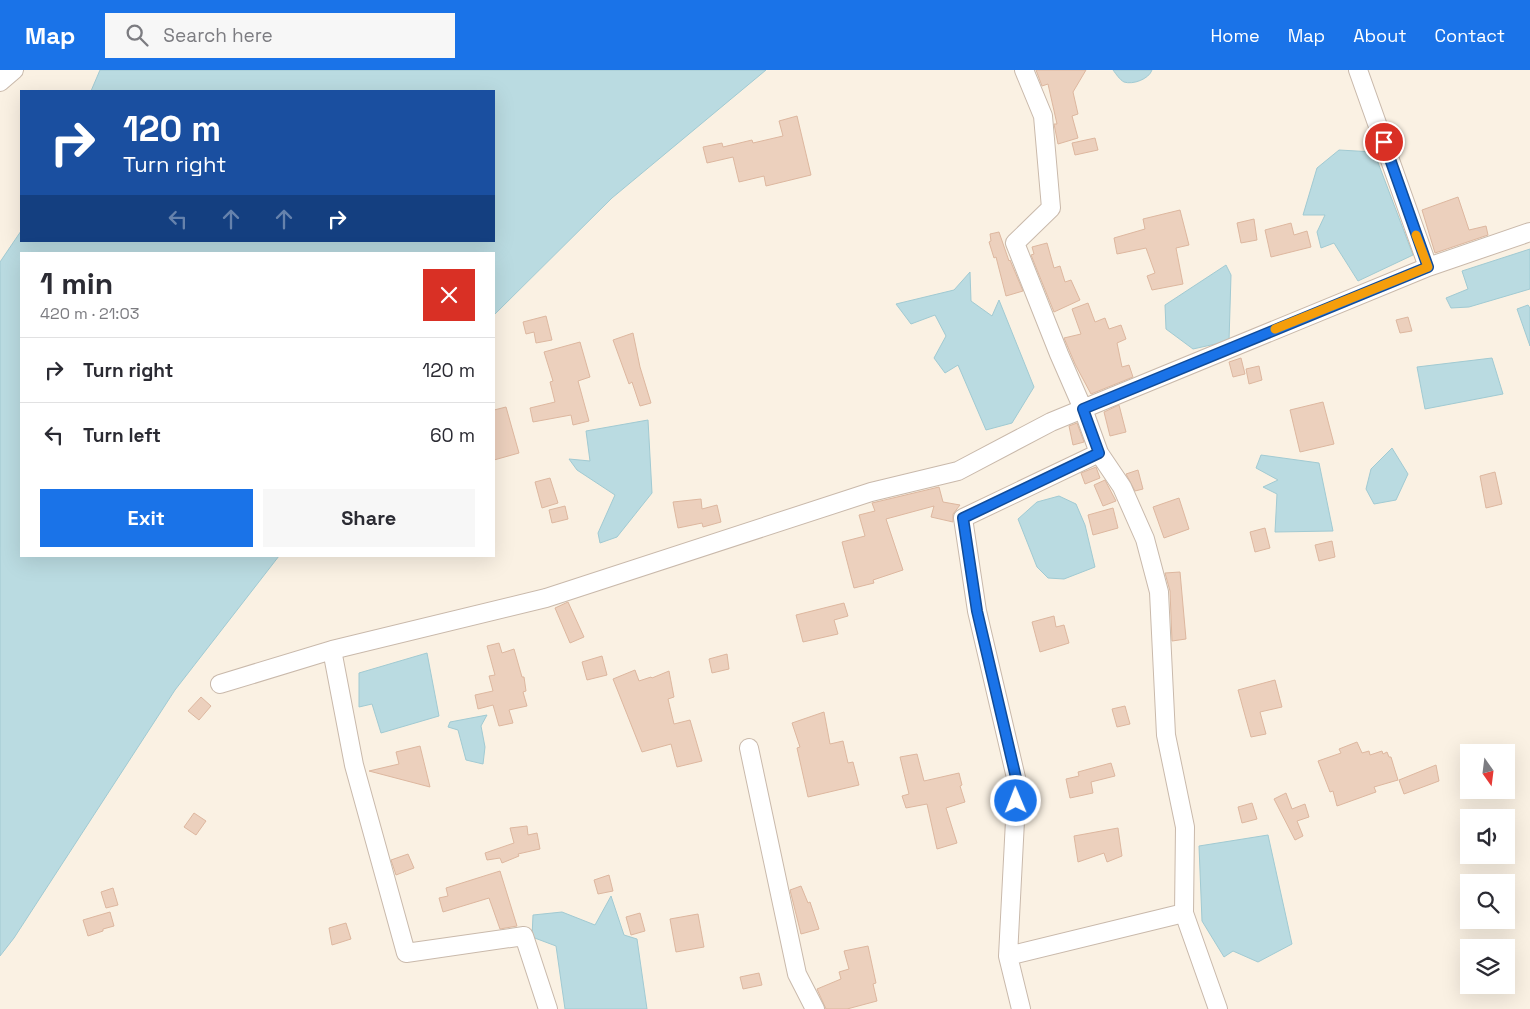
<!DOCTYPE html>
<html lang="en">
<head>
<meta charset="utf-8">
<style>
  :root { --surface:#fff; --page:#f7f7f7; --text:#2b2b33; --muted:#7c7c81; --line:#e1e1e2; --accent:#1a73e8 }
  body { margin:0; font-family:"Space Grotesk",sans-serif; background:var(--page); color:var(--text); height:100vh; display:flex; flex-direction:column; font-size:19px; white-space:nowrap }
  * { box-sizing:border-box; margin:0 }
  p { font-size:16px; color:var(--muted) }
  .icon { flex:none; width:28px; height:28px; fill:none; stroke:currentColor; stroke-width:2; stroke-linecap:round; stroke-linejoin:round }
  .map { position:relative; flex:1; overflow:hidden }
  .sheet { position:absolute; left:20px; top:182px; width:475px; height:305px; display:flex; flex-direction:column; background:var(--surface); border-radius:0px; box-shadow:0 5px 20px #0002 }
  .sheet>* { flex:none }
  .hud { position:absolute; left:20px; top:20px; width:475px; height:152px; border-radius:0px; box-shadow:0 5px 20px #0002; background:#1a4fa0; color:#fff; overflow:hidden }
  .needle { width:32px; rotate:166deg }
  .tools { position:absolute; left:1460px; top:674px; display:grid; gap:10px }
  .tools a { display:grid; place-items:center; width:55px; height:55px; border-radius:0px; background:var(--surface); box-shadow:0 5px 20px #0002; font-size:25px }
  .pin { position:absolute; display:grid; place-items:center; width:42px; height:42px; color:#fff; margin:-21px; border:2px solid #fff; border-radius:50%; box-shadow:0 1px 5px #0007 }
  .me { position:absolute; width:55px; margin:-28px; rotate:359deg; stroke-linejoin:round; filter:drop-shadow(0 0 4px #0008) }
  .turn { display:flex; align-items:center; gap:18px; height:105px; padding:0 20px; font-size:22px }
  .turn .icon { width:65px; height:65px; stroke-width:2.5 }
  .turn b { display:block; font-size:35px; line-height:42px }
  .lanes { display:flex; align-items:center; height:48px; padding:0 20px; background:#0003; justify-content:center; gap:25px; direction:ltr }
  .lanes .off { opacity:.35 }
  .round { display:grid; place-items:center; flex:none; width:52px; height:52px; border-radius:0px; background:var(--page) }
  .summary { display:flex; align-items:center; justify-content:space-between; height:85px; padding:0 20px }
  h1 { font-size:30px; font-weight:700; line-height:38px }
  .action { display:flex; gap:10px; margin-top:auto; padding:10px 20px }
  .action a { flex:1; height:58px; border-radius:0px; background:var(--accent); color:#fff; font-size:20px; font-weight:700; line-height:58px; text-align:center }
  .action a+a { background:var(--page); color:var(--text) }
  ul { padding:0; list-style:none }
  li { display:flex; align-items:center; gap:15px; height:65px; padding:0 20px; border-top:1px solid var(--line) }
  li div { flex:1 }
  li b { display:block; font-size:19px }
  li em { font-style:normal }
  header { display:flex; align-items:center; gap:30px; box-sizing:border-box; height:70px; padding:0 25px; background:var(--accent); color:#fff }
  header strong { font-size:24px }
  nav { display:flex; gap:28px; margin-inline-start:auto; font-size:18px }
  .search { width:350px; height:45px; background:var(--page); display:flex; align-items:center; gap:12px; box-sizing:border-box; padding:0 18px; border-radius:0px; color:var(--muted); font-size:19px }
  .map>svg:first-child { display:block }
</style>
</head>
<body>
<header>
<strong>Map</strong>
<div class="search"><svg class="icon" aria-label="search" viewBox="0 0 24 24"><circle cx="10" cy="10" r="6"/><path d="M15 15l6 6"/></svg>Search here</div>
<nav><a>Home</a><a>Map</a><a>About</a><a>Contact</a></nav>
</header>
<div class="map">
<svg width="1530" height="939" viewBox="0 0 1530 939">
  <rect width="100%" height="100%" fill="#faf1e3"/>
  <!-- water -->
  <path fill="#badbe1" stroke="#a1cad2" d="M100,0H766L612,128L494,245V184H21V486H279L175,620L14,868L0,886V192L21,161V171H494V21H91Z
    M1113,0H1152C1149,9 1133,15 1124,12C1120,10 1116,4 1113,0Z
    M1339,80L1374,82L1413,185L1358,211L1334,173L1321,178L1317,162L1325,145H1303L1317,98Z
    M1530,179V219L1469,237L1451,238L1446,228L1468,219L1462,201Z
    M1226,195L1231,205L1229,271L1193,279L1166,259L1165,235Z
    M970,202L971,231L992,246L999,230L1034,317L1012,353L986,360L958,295L945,303L934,288L946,266L935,245L911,254L896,234L954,220Z
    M1528,235L1530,238V276L1517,239Z
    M1492,288L1503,324L1425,339L1417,297Z
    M648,350L652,423L617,467L600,473L598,463L615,425L577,400L569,389L590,391L586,361Z
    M1392,378L1408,404L1396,430L1374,434L1366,419L1371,399Z
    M1261,385L1319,393L1333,461L1275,462L1277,424L1263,417L1278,410L1256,398Z
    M1059,426L1076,434L1085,455L1095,497L1064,509L1048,508L1037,497L1018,449L1037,432Z
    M427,583L439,646L381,663L372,634L359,637V603Z
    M487,645L481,656L485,677L483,694L466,690L458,660L448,657L450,652Z
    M1268,765L1292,874L1258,892L1233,881L1224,887L1202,851L1199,776Z
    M611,826L624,865L637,869L647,939H565L556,876L532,867L533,845L562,842L595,855Z"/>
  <!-- building -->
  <path fill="#ecd0bd" stroke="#ddb79f" d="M1036,0H1086L1073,22L1078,44L1072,46L1078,68L1058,74L1054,54H1057L1048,14L1042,16Z
    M797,46L811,105L766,116L764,106L739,112L733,87L707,93L703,77L722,73L723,77L752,70L753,73L783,66L779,51Z
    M1095,68L1098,80L1075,85L1072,73Z
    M1458,127L1469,160L1486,156L1488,165L1435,183L1422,140Z
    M1180,140L1189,175L1176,178L1183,214L1152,220L1147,206L1155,203L1146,178L1117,184L1114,168L1145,159L1143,149Z
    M1254,149L1257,170L1241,173L1237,153Z
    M1291,153L1294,165L1307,161L1311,177L1271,187L1265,160Z
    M999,162L1009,191L1010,190L1023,221L1006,226L996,187L994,188L989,172L991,171L990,164Z
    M1047,173L1054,198L1060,196L1065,212L1071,210L1080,230L1054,242L1031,185L1034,184L1032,177Z
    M1088,233L1095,252L1105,248L1109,259L1121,255L1126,269L1117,273L1122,297L1129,295L1133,307L1091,324L1075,294L1064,268L1081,264L1072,239Z
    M546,246L552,270L536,273L534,262L526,264L523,252Z
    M1408,247L1412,261L1400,263L1396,250Z
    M633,263L640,297L651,333L640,336L632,312L629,314L613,270Z
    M580,272L590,307L578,311L589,351L573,355L571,345L533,352L530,338L555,332L550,312L553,311L544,282Z
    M1241,288L1245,304L1233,307L1229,292Z
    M1259,296L1262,310L1249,314L1246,299Z
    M1323,332L1334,374L1300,382L1290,340Z
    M1119,335L1126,362L1110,366L1104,342Z
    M506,337L519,383L494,390V340Z
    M1077,353L1084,372L1073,375L1069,356Z
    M1096,397L1100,408L1085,414L1081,403Z
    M1138,400L1143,419L1135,421L1126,404Z
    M1495,402L1502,434L1486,438L1480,406Z
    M550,408L558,433L542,438L535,412Z
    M1105,410L1116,431L1103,436L1094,415Z
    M939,417L943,432L960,435L953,444V452L931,447L934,436L886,449L903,500L873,510L874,513L854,518L842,472L865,466L859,445L875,441L872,433Z
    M1179,428L1189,459L1164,468L1153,437Z
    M701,429L702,439L717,435L721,452L703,457L702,453L678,458L673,432Z
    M565,436L568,449L552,453L549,440Z
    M1113,438L1118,458L1093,465L1088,445Z
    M1265,458L1270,478L1255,482L1250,462Z
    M1332,471L1335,487L1319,491L1315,475Z
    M1180,502L1186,569L1172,571L1170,521L1165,503Z
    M568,532L584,567L570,573L555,538Z
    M844,533L848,546L834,550L838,564L803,572L796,545Z
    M1054,546L1056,557L1064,555L1069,573L1040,582L1032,552Z
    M499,573L502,583L514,579L522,607H524L526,621L523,622L527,636L509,640L513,653L499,656L493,635L478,639L475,625L493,621L489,606L495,605L487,576Z
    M727,584L729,599L712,603L709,589Z
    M602,586L607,605L587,610L582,592Z
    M635,600L639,611L651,607L652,608L669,601L674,627L668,629L674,654L690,650L702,691L677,697L671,674L642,682L613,609Z
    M1275,610L1282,637L1260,642L1266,664L1251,667L1238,620Z
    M201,627L211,636L199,650L188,641Z
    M1125,636L1130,654L1117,657L1112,639Z
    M824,642L830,674L843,671L848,693L853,692L859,715L808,727L797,678L800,677L792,653Z
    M1357,672L1362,683L1369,681L1370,685L1382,681L1383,684L1387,682L1389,687H1391L1398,710L1374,717L1376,722L1337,736L1333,721L1330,722L1318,691L1341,683L1339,679Z
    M420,676L430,717L369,701L399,694L396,682Z
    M917,684L924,711L959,703L962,715L960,716L965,732L946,738L957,773L937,779L927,734L906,738L902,726L909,724L900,687Z
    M1111,693L1115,706L1091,712L1093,723L1070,728L1066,709L1079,706L1078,702Z
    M1436,695L1439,711L1404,724L1399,710Z
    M1286,723L1292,739L1305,734L1309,747L1297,751L1303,766L1295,770L1274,729Z
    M1252,733L1257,749L1242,753L1238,737Z
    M194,743L206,751L196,765L184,757Z
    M527,756L528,765L537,763L540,779L518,784L519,786L502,793L500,788L487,790L485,783L514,773L510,758Z
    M1118,758L1122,786L1107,792L1104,783L1078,792L1074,766Z
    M408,784L414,798L396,805L391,790Z
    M500,801L517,856L500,859L489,828L443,842L439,828L448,826L446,818Z
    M609,805L613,821L598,824L594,810Z
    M801,816L808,833L810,832L819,859L801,864L790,820Z
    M113,818L118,835L106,838L101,822Z
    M110,842L114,856L103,859V861L88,866L83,850Z
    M640,843L645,861L631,865L626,847Z
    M698,844L704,877L676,882L670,849Z
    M346,853L351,869L332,875L329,858Z
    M868,876L876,913L873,914L877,931L847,939H826L817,919L841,909L839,902L849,899L844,881Z
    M759,903L762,915L743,919L740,907Z"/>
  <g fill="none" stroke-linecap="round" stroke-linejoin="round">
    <defs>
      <path id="street" d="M1024,0L1043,46L1051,138L1015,173L1059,284L1083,339L1099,383L1122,417L1145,469L1159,522L1166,665L1185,757L1184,843L1218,939
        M1358,0L1428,197
        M0,12L14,0
        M332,580L354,695L406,883L524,866L548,939
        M220,614L332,580L546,528L871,422L958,401L1051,352L1428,197L1530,162
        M749,678L797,904L815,939
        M1008,886L1017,712L977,541L963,448L1099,383
        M1021,939L1008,886L1184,843"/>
    </defs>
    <!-- street casing -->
    <use href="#street" stroke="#c9b9ab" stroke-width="20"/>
    <!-- street -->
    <use href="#street" stroke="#fff" stroke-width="18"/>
  </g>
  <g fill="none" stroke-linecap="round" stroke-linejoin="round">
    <defs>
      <path id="route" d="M1016,731L1017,712L977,541L963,448L1099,383L1083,339L1428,197L1384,72"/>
    </defs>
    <!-- route casing -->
    <use href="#route" stroke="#114b97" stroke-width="12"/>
    <!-- route -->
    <use href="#route" stroke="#1a73e8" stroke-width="9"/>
    <!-- slow -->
    <path stroke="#f59e0b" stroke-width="9" d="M1275,259L1428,197L1416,165"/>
  </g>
</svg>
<div class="tools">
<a><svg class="needle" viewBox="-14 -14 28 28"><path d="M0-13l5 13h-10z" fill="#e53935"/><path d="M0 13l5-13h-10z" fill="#7c7c81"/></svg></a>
<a><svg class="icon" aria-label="sound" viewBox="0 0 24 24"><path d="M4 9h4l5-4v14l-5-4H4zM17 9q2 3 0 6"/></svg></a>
<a><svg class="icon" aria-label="search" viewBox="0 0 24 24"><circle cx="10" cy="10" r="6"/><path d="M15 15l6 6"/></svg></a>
<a><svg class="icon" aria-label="layers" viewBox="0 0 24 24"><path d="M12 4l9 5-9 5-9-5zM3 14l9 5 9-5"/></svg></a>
</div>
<div class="pin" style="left:1384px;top:72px;background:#d93025"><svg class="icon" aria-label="arrive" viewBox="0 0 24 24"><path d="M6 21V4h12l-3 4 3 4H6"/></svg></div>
<svg class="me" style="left:1016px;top:731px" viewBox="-20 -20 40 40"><circle r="17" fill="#1a73e8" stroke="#fff" stroke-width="3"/><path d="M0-11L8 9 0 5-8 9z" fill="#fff"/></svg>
<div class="hud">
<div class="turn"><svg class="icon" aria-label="right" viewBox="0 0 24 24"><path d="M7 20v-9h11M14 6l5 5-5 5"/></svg><div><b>120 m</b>Turn right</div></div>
<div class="lanes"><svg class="icon off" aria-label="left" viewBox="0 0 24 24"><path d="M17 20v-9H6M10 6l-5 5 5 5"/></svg><svg class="icon off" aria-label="ahead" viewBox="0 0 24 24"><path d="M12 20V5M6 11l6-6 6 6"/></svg><svg class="icon off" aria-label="ahead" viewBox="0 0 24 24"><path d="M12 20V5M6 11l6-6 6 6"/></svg><svg class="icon" aria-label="right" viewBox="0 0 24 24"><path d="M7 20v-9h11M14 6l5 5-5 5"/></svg></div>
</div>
<section class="sheet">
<div class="summary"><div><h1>1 min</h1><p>420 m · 21:03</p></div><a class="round" style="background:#d93025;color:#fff"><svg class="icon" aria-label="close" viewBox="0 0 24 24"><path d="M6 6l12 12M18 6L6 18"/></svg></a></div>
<ul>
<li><svg class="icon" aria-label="right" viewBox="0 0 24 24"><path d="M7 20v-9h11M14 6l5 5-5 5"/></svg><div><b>Turn right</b></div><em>120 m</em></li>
<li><svg class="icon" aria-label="left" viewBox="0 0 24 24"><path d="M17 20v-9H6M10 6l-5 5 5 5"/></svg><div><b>Turn left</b></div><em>60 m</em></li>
</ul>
<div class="action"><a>Exit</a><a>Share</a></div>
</section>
</div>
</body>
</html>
